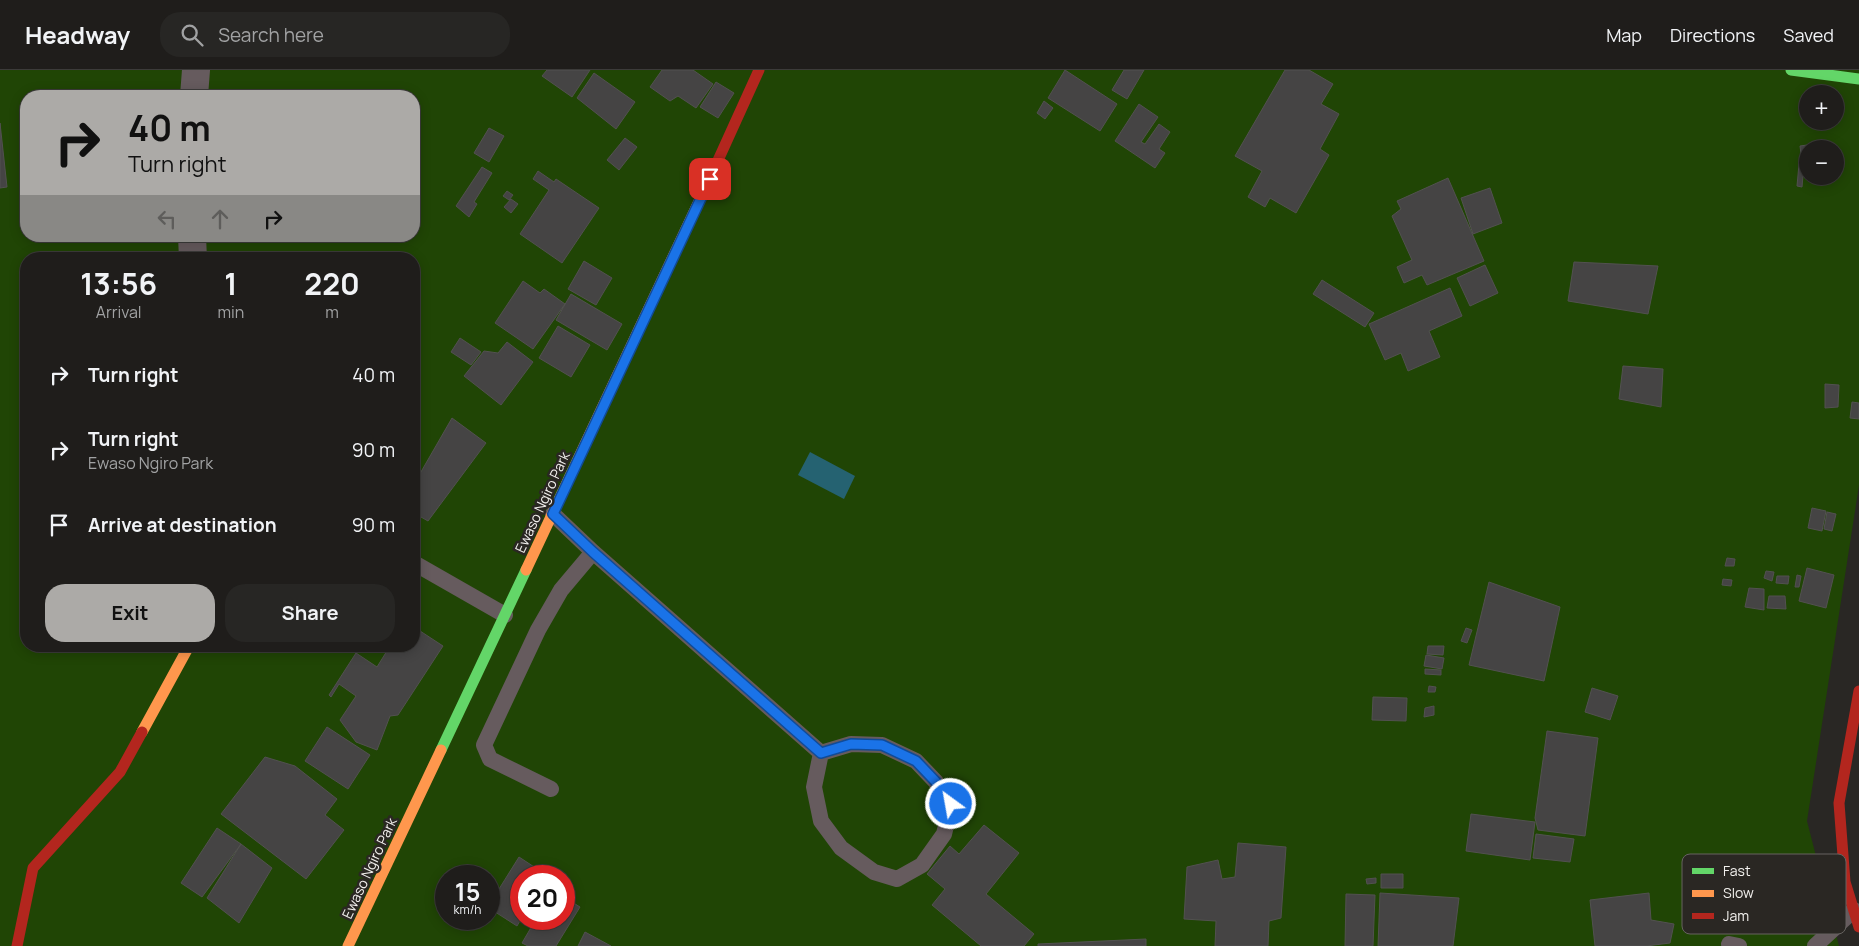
<!DOCTYPE html>
<html lang="en">
<head>
<meta charset="utf-8">
<style>
  :root { --surface:#1f1d1b; --page:#272624; --text:#f1f3f6; --muted:#a1a2a3; --line:#3c3b3a; --accent:#acaaa7 }
  body { margin:0; font-family:Manrope,sans-serif; background:var(--page); color:var(--text); height:100vh; display:flex; flex-direction:column; font-size:19px; white-space:nowrap }
  * { box-sizing:border-box; margin:0 }
  p { font-size:16px; color:var(--muted) }
  .icon { flex:none; width:28px; height:28px; fill:none; stroke:currentColor; stroke-width:2; stroke-linecap:round; stroke-linejoin:round }
  .map { position:relative; flex:1; overflow:hidden }
  .sheet { position:absolute; left:20px; top:182px; width:400px; height:400px; display:flex; flex-direction:column; background:var(--surface); border-radius:20px; box-shadow:0 2px 12px #0003,0 0 0 1px var(--line) }
  .sheet>* { flex:none }
  .banner { position:absolute; left:20px; top:20px; width:400px; height:152px; border-radius:20px; box-shadow:0 2px 12px #0003,0 0 0 1px var(--line); background:#acaaa7; color:#111; overflow:hidden }
  .buttons { position:absolute; left:1799px; top:15px; display:grid; gap:10px }
  .buttons a { display:grid; place-items:center; width:45px; height:45px; border-radius:50%; background:var(--surface); box-shadow:0 2px 12px #0003,0 0 0 1px var(--line); font-size:25px }
  .speed { position:absolute; left:435px; top:795px; display:flex; gap:10px; font-size:25px; font-weight:700; text-align:center }
  .speed>* { display:grid; place-content:center; width:65px; height:65px; border-radius:50%; background:var(--surface); box-shadow:0 2px 12px #0003,0 0 0 1px var(--line); line-height:1 }
  .speed small { font-size:12px; font-weight:400 }
  .speed .limit { border:8px solid #d22; background:#fff; color:#111 }
  .pin { position:absolute; display:grid; place-items:center; width:42px; height:42px; color:#fff; margin:-21px; border-radius:10px; box-shadow:0 2px 8px #0006 }
  .me { position:absolute; width:55px; margin:-28px; rotate:328deg; stroke-linejoin:round; filter:drop-shadow(0 0 4px #0008) }
  .turn { display:flex; align-items:center; gap:18px; height:105px; padding:0 25px; font-size:22px }
  .turn .icon { width:65px; height:65px; stroke-width:2.5 }
  .turn b { display:block; font-size:35px; line-height:42px }
  .lanes { display:flex; align-items:center; height:48px; padding:0 25px; background:#0003; justify-content:center; gap:25px; direction:ltr }
  .lanes .off { opacity:.35 }
  .eta { display:flex; justify-content:space-evenly; align-items:center; height:85px; text-align:center }
  .eta b { font-size:30px; font-weight:700; line-height:35px }
  .primary-button { display:flex; gap:10px; margin-top:auto; padding:10px 25px }
  .primary-button a { flex:1; height:58px; border-radius:20px; background:var(--accent); color:#111; font-size:20px; font-weight:700; line-height:58px; text-align:center }
  .primary-button a+a { background:var(--page); color:var(--text) }
  ul { padding:0; list-style:none }
  li { display:flex; align-items:center; gap:15px; height:75px; padding:0 25px }
  li div { flex:1 }
  li b { display:block; font-size:19px }
  li em { font-style:normal }
  header { display:flex; align-items:center; gap:30px; box-sizing:border-box; height:70px; padding:0 25px; background:var(--surface); border-bottom:1px solid var(--line) }
  header strong { font-size:24px }
  nav { display:flex; gap:28px; margin-inline-start:auto; font-size:18px }
  .search { width:350px; height:45px; background:var(--page); display:flex; align-items:center; gap:12px; box-sizing:border-box; padding:0 18px; border-radius:20px; color:var(--muted); font-size:19px }
  .map>svg:first-child { display:block }
</style>
</head>
<body>
<header>
<strong>Headway</strong>
<div class="search"><svg class="icon" aria-label="search" viewBox="0 0 24 24"><circle cx="10" cy="10" r="6"/><path d="M15 15l6 6"/></svg>Search here</div>
<nav><a>Map</a><a>Directions</a><a>Saved</a></nav>
</header>
<div class="map">
<svg width="1859" height="876" viewBox="0 0 1859 876">
  <rect width="100%" height="100%" fill="#292724"/>
  <!-- green -->
  <path fill="#204505" fill-rule="evenodd" d="M0,0H1859V415L1807,751L1839,876H0ZM1808,24H1835V51H1808ZM26,26H414V166H26ZM1808,79H1835V106H1808ZM26,189H414V576H26ZM446,806H489V849H446ZM521,806H564V849H521Z"/>
  <!-- water -->
  <path fill="#256271" d="M810,382L855,406L844,429L798,405Z"/>
  <!-- building -->
  <path fill="#454444" stroke="#525150" d="M547,0H590L572,27L542,6Z
    M662,0H693L713,14L696,38L678,26L670,31L650,17Z
    M1065,0L1117,34L1100,61L1048,28Z
    M1124,0H1144L1127,29L1112,20Z
    M1285,0H1309L1333,14L1321,34L1339,44L1320,79L1329,85L1296,143L1270,128L1265,137L1248,127L1262,101L1235,86Z
    M594,3L635,32L616,59L577,28Z
    M716,12L734,23L718,48L700,37Z
    M1044,31L1053,38L1045,49L1037,43Z
    M1139,34L1158,47L1141,72L1145,74L1159,54L1170,62L1159,79L1165,83L1155,98L1115,71Z
    M0,53L7,117L0,118Z
    M489,58L504,66L489,92L474,83Z
    M625,68L637,77L619,100L607,90Z
    M1807,75L1808,83L1801,84L1800,76Z
    M1799,94H1804L1802,117L1797,116Z
    M482,97L492,103L474,132L477,134L469,147L456,136Z
    M538,101L554,112L556,109L599,138L562,193L520,164L549,120L533,109Z
    M1448,108L1484,191L1427,215L1422,205L1404,213L1397,197L1412,190L1392,146L1401,139L1397,131Z
    M1490,118L1502,153L1473,164L1461,128Z
    M507,121L513,125L509,130L503,126Z
    M511,129L518,134L511,143L504,137Z
    M584,191L612,208L596,235L568,219Z
    M1574,192L1658,196L1648,244L1568,231Z
    M1485,195L1498,223L1470,236L1457,208Z
    M1322,210L1374,243L1365,257L1313,224Z
    M523,211L540,223L544,219L565,234L533,279L495,253Z
    M1450,218L1462,246L1429,261L1440,287L1408,301L1401,283L1385,290L1369,254Z
    M571,224L622,254L607,280L556,250Z
    M558,256L590,275L571,307L539,288Z
    M460,268L481,282L471,295L451,282Z
    M507,272L533,292L501,335L464,306L484,281L498,283Z
    M1623,296L1663,299L1661,337L1619,329Z
    M1825,314L1839,315L1838,337L1825,338Z
    M1852,332L1859,333V349L1850,348Z
    M452,348L486,373L428,451L414,443V414Z
    M1812,438L1826,441L1822,461L1808,458Z
    M1827,442L1836,444L1832,461L1824,459Z
    M1727,488L1735,489L1734,496H1725Z
    M1807,498L1834,505L1826,538L1799,531Z
    M1766,501L1774,502L1772,511L1764,508Z
    M1797,505L1801,506L1799,517H1795Z
    M1777,506H1789L1788,514L1776,513Z
    M1723,509L1732,510L1731,516L1722,515Z
    M1489,512L1560,537L1544,611L1469,595Z
    M1749,518L1764,519V540L1745,537Z
    M1769,526H1785L1786,539L1767,538Z
    M414,557L443,576L398,645L390,646L377,680L356,672L340,650L356,626L339,614L331,627L329,625L356,583L377,597L390,576H414Z
    M1466,558L1472,560L1467,573L1461,571Z
    M1428,576H1444L1443,585L1427,584Z
    M1426,585L1444,588L1442,599L1424,596Z
    M1425,599L1441,600V605L1425,604Z
    M1429,616L1436,617L1435,622H1428Z
    M1592,618L1618,626L1610,650L1585,642Z
    M1373,627L1407,628L1406,651L1372,650Z
    M1434,636V645L1424,647L1425,638Z
    M327,657L370,685L348,719L305,691Z
    M1547,661L1598,668L1585,766L1538,760L1535,748Z
    M265,687L295,696L337,729L325,745L344,760L306,809L221,744Z
    M1471,744L1535,752L1530,790L1466,781Z
    M984,755L1019,783L986,824L1034,864L1024,876H981L932,835L945,819L927,804L950,776L959,784Z
    M217,758L241,774L202,827L181,813Z
    M1536,764L1574,769L1570,792L1533,788Z
    M1238,773L1286,777L1281,848L1269,851L1268,876H1215L1216,851L1184,849L1187,797L1218,790L1222,809L1235,807Z
    M241,774L272,798L239,853L207,828Z
    M519,787L548,806H521V849L517,856L489,838V835Z
    M1381,804H1403V818H1381Z
    M1376,808V813L1367,814L1366,809Z
    M1380,823L1459,828L1453,876H1378Z
    M1649,823L1651,850L1674,854L1670,873L1646,876H1595L1590,830Z
    M1346,824L1375,825L1373,876H1345Z
    M564,827L580,837L556,876H528L522,873L536,849H564Z
    M585,862L611,876H578Z
    M1146,869V876H1038V874Z"/>
  <g fill="none" stroke-linecap="round" stroke-linejoin="round">
    <!-- lane -->
    <path stroke="#665b5e" stroke-width="16" d="M553,444L593,482L821,683L814,717L821,751L841,778L874,802L897,809L922,795L944,764L951,735L936,712L916,691L882,675L851,674L821,683
      M414,493L505,545
      M551,719L490,689L484,675L538,560L561,520L593,482
      M1729,874L1739,876
      M1815,876L1854,840"/>
    <!-- street -->
    <path stroke="#665b5e" stroke-width="28" d="M194,26L196,0
      M192,166L193,189"/>
    <!-- fast -->
    <path stroke="#63d668" stroke-width="11" d="M1791,0L1859,9
      M441,680L526,500"/>
    <!-- slow -->
    <path stroke="#ff974d" stroke-width="11" d="M526,500L710,108
      M142,662L189,576
      M348,876L441,680"/>
    <!-- jam -->
    <path stroke="#b3261e" stroke-width="11" d="M710,108L759,0
      M1859,621L1839,733L1845,812L1859,857
      M17,876L33,798L120,702L142,662"/>
  </g>
  <g fill="none" stroke-linecap="round" stroke-linejoin="round">
    <defs>
      <path id="route" d="M710,109L553,444L593,482L821,683L851,674L882,675L916,691L936,712L951,734"/>
    </defs>
    <!-- route casing -->
    <use href="#route" stroke="#114b97" stroke-width="12"/>
    <!-- route -->
    <use href="#route" stroke="#1a73e8" stroke-width="9"/>
  </g>
  <g text-anchor="middle" dominant-baseline="central" stroke-width="5" stroke-linejoin="round" paint-order="stroke">
    <!-- street labels -->
    <g font-size="14" fill="#f2f0ed" stroke="#2a2723">
      <text transform="translate(542 432) rotate(-65)">Ewaso Ngiro Park</text>
      <text transform="translate(369 798) rotate(-65)">Ewaso Ngiro Park</text>
    </g>
  </g>
  <!-- legend -->
  <rect x="1682" y="784" width="164" height="80" rx="8" fill="#2a2723" stroke="#666360" stroke-width="1"/>
  <rect x="1692" y="798" width="22" height="6" fill="#63d668"/>
  <rect x="1692" y="820" width="22" height="7" fill="#ff974d"/>
  <rect x="1692" y="843" width="22" height="6" fill="#b3261e"/>
  <g font-size="14" fill="#f2f0ed">
    <text x="1723" y="806">Fast</text>
    <text x="1723" y="828">Slow</text>
    <text x="1723" y="851">Jam</text>
  </g>
</svg>
<div class="buttons">
<a>+</a>
<a>−</a>
</div>
<div class="speed"><div>15<small>km/h</small></div><div class="limit">20</div></div>
<div class="pin" style="left:710px;top:109px;background:#d93025"><svg class="icon" aria-label="arrive" viewBox="0 0 24 24"><path d="M6 21V4h12l-3 4 3 4H6"/></svg></div>
<svg class="me" style="left:951px;top:734px" viewBox="-20 -20 40 40"><circle r="17" fill="#1a73e8" stroke="#fff" stroke-width="3"/><path d="M0-11L8 9 0 5-8 9z" fill="#fff"/></svg>
<div class="banner">
<div class="turn"><svg class="icon" aria-label="right" viewBox="0 0 24 24"><path d="M7 20v-9h11M14 6l5 5-5 5"/></svg><div><b>40 m</b>Turn right</div></div>
<div class="lanes"><svg class="icon off" aria-label="left" viewBox="0 0 24 24"><path d="M17 20v-9H6M10 6l-5 5 5 5"/></svg><svg class="icon off" aria-label="ahead" viewBox="0 0 24 24"><path d="M12 20V5M6 11l6-6 6 6"/></svg><svg class="icon" aria-label="right" viewBox="0 0 24 24"><path d="M7 20v-9h11M14 6l5 5-5 5"/></svg></div>
</div>
<section class="sheet">
<div class="eta">
<div><b>13:56</b><p>Arrival</p></div>
<div><b>1</b><p>min</p></div>
<div><b>220</b><p>m</p></div>
</div>
<ul>
<li><svg class="icon" aria-label="right" viewBox="0 0 24 24"><path d="M7 20v-9h11M14 6l5 5-5 5"/></svg><div><b>Turn right</b></div><em>40 m</em></li>
<li><svg class="icon" aria-label="right" viewBox="0 0 24 24"><path d="M7 20v-9h11M14 6l5 5-5 5"/></svg><div><b>Turn right</b><p>Ewaso Ngiro Park</p></div><em>90 m</em></li>
<li><svg class="icon" aria-label="arrive" viewBox="0 0 24 24"><path d="M6 21V4h12l-3 4 3 4H6"/></svg><div><b>Arrive at destination</b></div><em>90 m</em></li>
</ul>
<div class="primary-button"><a>Exit</a><a>Share</a></div>
</section>
</div>
</body>
</html>
